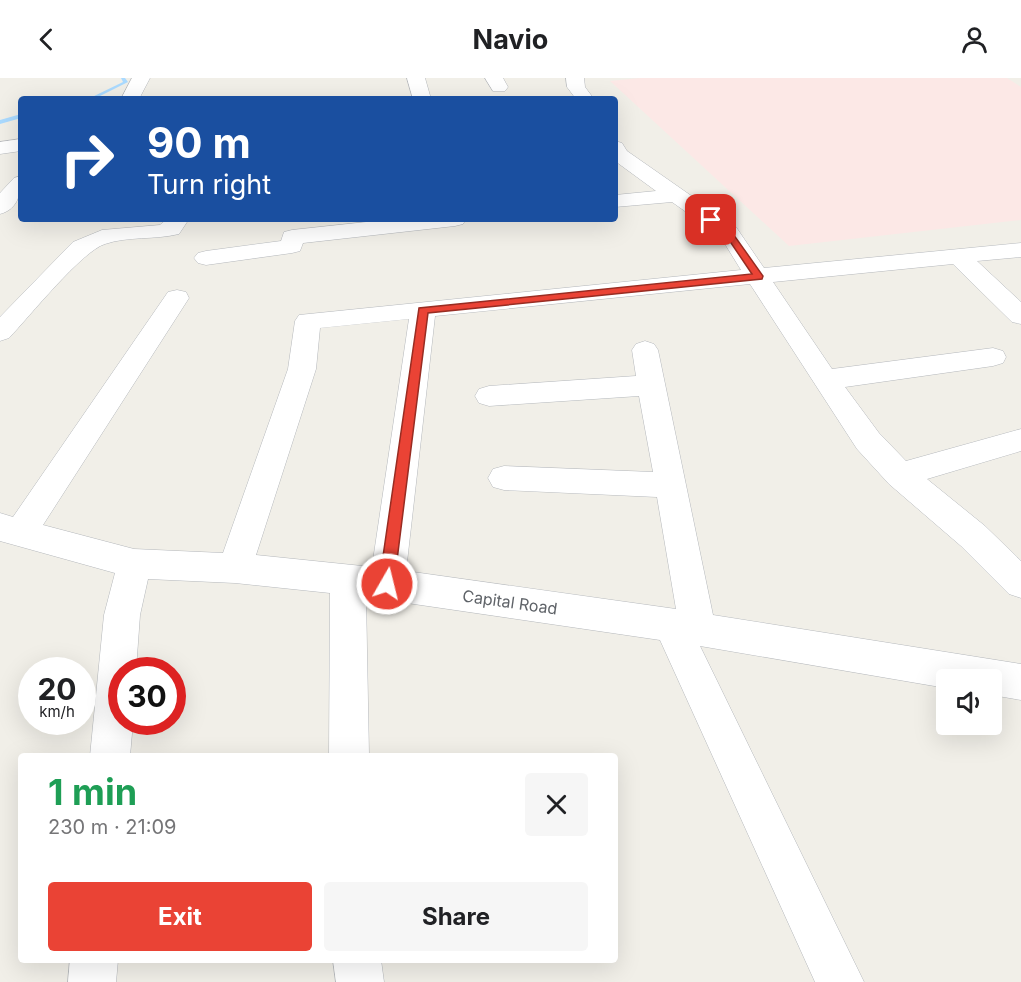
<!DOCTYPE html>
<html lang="en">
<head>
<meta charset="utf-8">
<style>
  :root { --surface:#fff; --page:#f6f6f6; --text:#202124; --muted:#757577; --accent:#ea4335 }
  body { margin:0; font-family:Inter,sans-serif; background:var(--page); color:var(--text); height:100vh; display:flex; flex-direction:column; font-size:22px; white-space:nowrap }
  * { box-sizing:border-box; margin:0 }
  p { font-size:20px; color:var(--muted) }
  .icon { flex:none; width:33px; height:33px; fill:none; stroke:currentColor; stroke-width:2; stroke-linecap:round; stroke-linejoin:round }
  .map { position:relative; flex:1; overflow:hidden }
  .sheet { position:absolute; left:18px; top:675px; width:600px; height:210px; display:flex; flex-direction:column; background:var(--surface); border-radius:6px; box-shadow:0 6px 24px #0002 }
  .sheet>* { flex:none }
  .hud { position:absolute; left:18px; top:18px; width:600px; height:126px; border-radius:6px; box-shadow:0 6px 24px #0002; background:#1a4fa0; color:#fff; overflow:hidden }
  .tools { position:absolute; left:936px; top:591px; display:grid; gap:12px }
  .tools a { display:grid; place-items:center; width:66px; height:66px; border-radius:6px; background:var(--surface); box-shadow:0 6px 24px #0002; font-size:30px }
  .speed { position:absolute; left:18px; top:579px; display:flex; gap:12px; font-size:30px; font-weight:700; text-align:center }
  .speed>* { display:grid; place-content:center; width:78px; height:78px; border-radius:50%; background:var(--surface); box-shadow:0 6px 24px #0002; line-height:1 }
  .speed small { font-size:15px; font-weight:400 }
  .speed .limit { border:9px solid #d22; background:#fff; color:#111 }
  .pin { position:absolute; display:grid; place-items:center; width:51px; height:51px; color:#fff; margin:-26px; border-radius:12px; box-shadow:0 3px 9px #0006 }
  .me { position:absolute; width:66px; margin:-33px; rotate:8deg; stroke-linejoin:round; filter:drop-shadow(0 0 4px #0008) }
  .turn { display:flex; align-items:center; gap:21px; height:126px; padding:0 30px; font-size:27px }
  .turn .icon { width:78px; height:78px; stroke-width:2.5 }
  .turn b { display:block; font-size:42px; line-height:51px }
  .round { display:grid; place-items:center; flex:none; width:63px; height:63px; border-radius:6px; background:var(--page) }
  .head { display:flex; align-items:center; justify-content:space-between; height:102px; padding:0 30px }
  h1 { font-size:36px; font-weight:700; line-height:45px; color:#1e9e55 }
  .cta { display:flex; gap:12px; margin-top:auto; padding:12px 30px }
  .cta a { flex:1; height:69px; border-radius:6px; background:var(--accent); color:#fff; font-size:24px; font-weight:700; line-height:69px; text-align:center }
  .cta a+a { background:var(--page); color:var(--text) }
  header { display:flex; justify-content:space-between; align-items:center; height:78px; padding:0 30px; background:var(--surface); font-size:27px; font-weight:700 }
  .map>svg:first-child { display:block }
</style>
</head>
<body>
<header><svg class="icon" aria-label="back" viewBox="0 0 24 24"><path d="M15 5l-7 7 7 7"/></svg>Navio<svg class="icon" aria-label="person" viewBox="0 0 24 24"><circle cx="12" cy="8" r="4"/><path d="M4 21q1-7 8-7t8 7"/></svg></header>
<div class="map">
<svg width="1021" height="904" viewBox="0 0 1021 904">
  <rect width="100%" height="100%" fill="#f1efe8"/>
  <!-- medical -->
  <path fill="#fce8e6" d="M640,0H1007L1021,9V142L789,168L610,3Z"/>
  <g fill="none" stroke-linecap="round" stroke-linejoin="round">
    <!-- stream -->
    <path fill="#aadaff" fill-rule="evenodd" d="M121,0H125L128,4L94,21H88L123,4Z
      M21,36V40L0,46V42Z"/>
    <defs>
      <path id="minor" d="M132,0H150L139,21H121Z
        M407,0H425L431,21H413Z
        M485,0H503L508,9L505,13H493Z
        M566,0H584L585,9L594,21H576L567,9Z
        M21,61V73L0,76V64Z
        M615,63L622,65L627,73L736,149L764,190L1021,165V179L977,183L1021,224V246L1012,244L953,186L773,204L832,291L993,270L1003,273L1006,279L1003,285L993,288L845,309L879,355L906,383L1021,351V373L927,401L985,448L1021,483V520L1009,516L961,468L889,406L857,371L750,206L435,238L406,493L676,531L657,419L504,412L493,409L488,400L493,391L504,388L653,394L639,318L489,328L479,325L475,318L479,311L489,308L636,298L632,272L636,266L645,263L654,266L658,272L713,537L1021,586V622L992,617V602H946V610L700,568L864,904H815L660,562L366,519L369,678H329L330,515L235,505L148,501L140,537L136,592H122V644H133L130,678H90L104,537L115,495L0,463V435L13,439L168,214L177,212L186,214L189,220L43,447L134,471L223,475L288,291L295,243L299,237L741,192L720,158L672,124L615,129V117L656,113L615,83ZM409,241L372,489L256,477L316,291L320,250Z
        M21,98C21,114 19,131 0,136V115L14,100Z
        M167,141H189L179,156C155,162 128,158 105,166C82,173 29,239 9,260L0,263V239L73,164L102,152L160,147Z
        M394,141H466L463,146L455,148L303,165L300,173L292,175L206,187L198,185L194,180L198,175L206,173L281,163L284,154L292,152Z
        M70,882H118L116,904H68Z
        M333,882H381L384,904H336Z"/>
    </defs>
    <!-- minor casing -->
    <use href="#minor" stroke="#b5b8bc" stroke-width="1"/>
    <!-- minor -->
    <use href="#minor" fill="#fff" fill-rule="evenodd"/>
  </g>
  <!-- route -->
  <path fill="#ea4335" stroke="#982c22" stroke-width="1.5" d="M711,139L731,153L763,198L762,201L428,235L394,506L392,511L387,513L381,511L379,506L419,230L752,196L725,156L707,144V140Z"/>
  <g text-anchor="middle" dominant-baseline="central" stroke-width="6" stroke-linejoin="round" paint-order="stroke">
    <!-- street labels -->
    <g font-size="16" fill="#5f6368" stroke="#fff">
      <text transform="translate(510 524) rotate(8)">Capital Road</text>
    </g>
  </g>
</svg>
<div class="tools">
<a><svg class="icon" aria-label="sound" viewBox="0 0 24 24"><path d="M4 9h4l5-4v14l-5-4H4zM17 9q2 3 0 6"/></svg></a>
</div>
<div class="speed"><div>20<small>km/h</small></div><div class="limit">30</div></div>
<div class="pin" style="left:711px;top:142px;background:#d93025"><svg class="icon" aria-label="arrive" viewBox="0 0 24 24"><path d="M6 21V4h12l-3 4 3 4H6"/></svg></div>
<svg class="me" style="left:387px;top:506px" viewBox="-20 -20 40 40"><circle r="17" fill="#ea4335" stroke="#fff" stroke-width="3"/><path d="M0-11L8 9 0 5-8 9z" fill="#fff"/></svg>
<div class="hud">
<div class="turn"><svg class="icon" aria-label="right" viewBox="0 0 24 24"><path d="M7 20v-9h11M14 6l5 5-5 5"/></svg><div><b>90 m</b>Turn right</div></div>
</div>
<section class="sheet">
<div class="head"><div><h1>1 min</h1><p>230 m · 21:09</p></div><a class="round"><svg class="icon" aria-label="close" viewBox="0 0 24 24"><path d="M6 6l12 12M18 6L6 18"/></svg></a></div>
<div class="cta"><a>Exit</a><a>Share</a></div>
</section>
</div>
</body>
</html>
